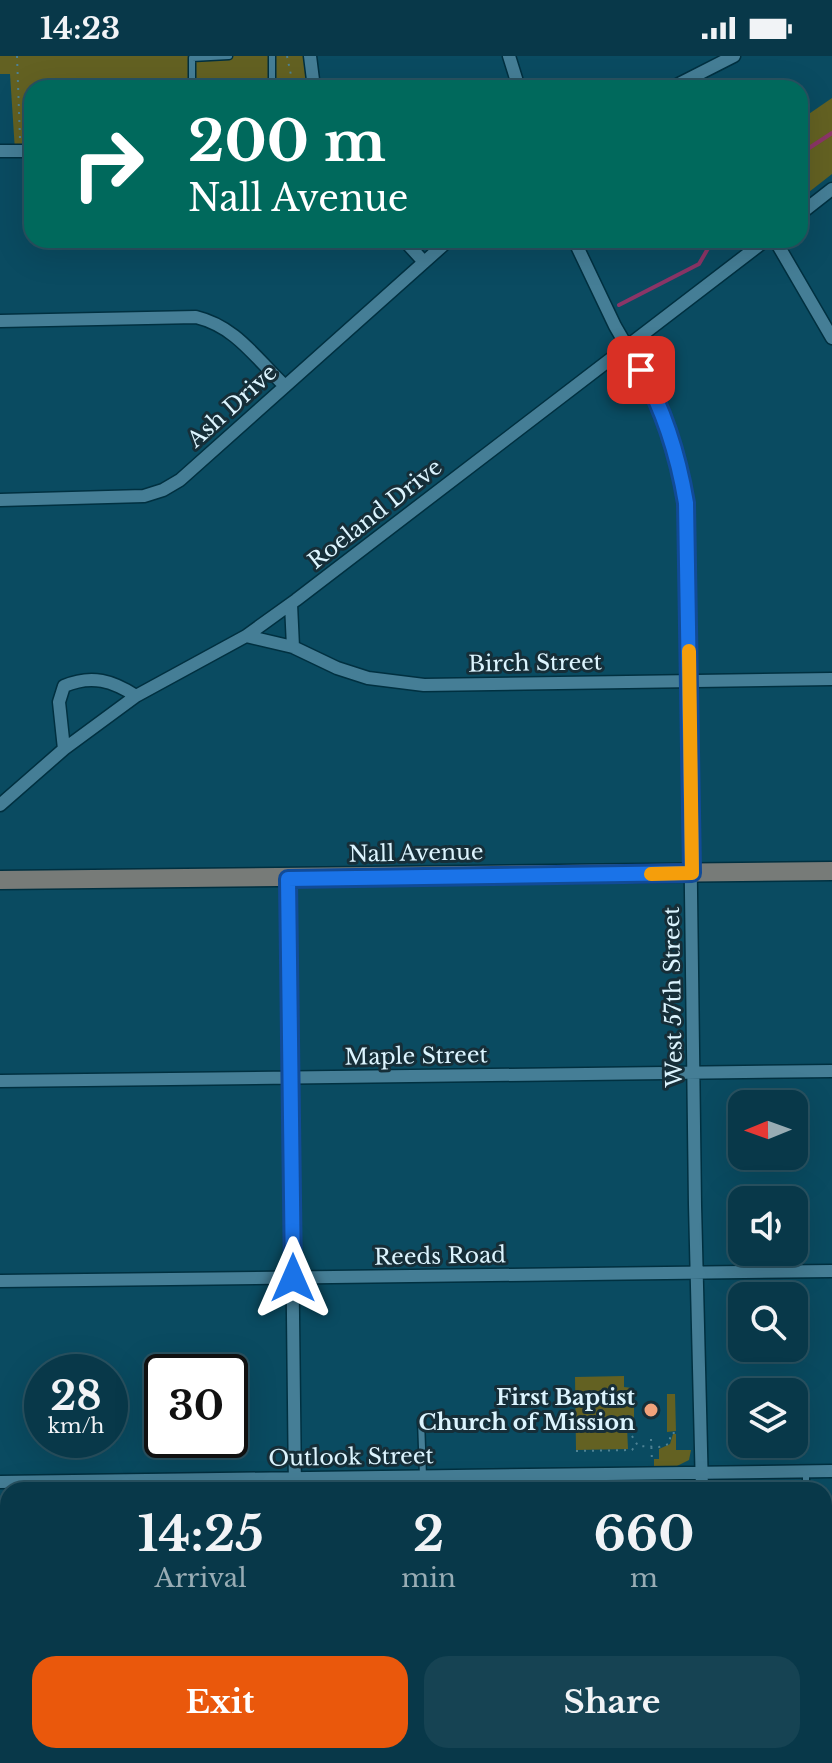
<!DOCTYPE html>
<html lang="en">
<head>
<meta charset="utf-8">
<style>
  :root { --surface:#083849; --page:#164353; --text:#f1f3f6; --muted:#98acb4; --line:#295261; --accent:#ea580c }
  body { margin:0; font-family:"Libre Baskerville",serif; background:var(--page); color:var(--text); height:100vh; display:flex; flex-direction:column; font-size:30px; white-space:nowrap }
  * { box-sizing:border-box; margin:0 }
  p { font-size:26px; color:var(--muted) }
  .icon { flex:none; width:44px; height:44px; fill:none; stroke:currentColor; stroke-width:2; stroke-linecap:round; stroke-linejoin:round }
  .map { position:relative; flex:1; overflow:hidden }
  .side { position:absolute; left:0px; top:1426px; width:832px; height:282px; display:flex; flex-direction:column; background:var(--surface); border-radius:24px 24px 0 0; box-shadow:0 8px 32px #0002,0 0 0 2px var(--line) }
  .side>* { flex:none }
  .guide { position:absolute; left:24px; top:24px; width:784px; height:168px; border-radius:24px; box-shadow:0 8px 32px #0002,0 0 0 2px var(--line); background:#00695c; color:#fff; overflow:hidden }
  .needle { width:52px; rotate:269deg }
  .fabs { position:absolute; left:728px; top:1034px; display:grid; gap:16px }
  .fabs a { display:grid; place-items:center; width:80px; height:80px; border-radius:16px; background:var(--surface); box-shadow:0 8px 32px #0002,0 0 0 2px var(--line); font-size:40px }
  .speed { position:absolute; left:24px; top:1298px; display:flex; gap:16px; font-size:40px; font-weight:700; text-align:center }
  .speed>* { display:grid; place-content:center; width:104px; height:104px; border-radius:50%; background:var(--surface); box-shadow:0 8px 32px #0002,0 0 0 2px var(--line); line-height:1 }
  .speed small { font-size:20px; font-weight:400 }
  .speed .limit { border:4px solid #111; border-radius:12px; background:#fff; color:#111 }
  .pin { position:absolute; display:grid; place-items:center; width:68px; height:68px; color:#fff; margin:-34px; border-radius:16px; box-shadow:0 4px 12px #0006 }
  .me { position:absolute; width:88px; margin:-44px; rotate:0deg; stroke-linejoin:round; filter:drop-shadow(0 0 6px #0008) }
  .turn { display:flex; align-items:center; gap:28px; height:168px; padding:0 32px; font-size:36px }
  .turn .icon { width:104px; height:104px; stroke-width:2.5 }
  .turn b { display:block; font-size:56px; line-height:68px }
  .eta { display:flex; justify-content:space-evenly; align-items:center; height:136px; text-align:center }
  .eta b { font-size:48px; font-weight:800; line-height:56px }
  .button { display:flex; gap:16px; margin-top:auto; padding:16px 32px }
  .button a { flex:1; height:92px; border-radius:24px; background:var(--accent); color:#fff; font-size:32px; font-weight:800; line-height:92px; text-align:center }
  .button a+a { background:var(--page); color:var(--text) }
  .status { display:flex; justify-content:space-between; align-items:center; height:56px; padding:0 40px; background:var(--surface); direction:ltr }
  .status svg { height:22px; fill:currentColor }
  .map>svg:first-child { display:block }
</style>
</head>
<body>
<div class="status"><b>14:23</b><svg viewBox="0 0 49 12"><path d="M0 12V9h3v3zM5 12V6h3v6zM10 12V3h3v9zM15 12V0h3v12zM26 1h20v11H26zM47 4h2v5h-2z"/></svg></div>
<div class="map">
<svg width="832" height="1707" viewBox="0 0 832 1707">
  <rect width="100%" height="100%" fill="#0a4b61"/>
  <!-- green -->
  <path fill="#636122" d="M0,0H308L313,32H32V95H15L10,18H0Z
    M832,42V118L800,143V64Z
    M624,1320V1331L632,1332L634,1334V1371H627L628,1393L576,1394L575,1321Z
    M667,1338H675L676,1375L667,1376Z
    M673,1378H676V1394H691L689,1404L677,1410H654V1403H659V1393L670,1388Z"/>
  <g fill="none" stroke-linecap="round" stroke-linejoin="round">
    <!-- stream -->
    <path stroke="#8b3567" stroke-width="4" d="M800,98L832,77
      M619,249L699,208L710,189L708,184"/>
    <defs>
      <path id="lane" d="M272,0V32
        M192,32V2L229,0
        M421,1364L423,1420
        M806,1415V1434
        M824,1497H832"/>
      <path id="street" d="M310,0L314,32
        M509,0L519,32
        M671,32L734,0
        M0,95H32
        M800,158L832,133
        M404,184L424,206
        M574,184L615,270L655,339L665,362L680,409L686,447L695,1149L702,1434
        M775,184L832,282
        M0,265L196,261C237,271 256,303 285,330
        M0,444L144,440L163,434L180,424L449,184
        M291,548L293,591
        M246,580L293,591L337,612L368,622L424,629L832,623
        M64,693L59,646L64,630C92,618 113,625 136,640
        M0,749L64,693L136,640L246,580L296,544L766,184
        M288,823L295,1434
        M0,1025L832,1015
        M0,1225L832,1215
        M0,1426L832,1415
        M824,1617H832
        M0,1629H8
        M300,1700V1707
        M703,1700V1707"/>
      <path id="secondary" d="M0,824L832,815"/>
    </defs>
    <!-- lane casing -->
    <use href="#lane" stroke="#003040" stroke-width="9"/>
    <!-- street casing -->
    <use href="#street" stroke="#003040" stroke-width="15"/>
    <!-- secondary casing -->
    <use href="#secondary" stroke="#003040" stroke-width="21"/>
    <!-- path -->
    <path stroke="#4e8294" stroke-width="2" stroke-dasharray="2 6" stroke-linecap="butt" d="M17,0L20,83
      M287,0L292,24L291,32
      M632,1380L638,1390L659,1391L669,1388L671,1377H676
      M651,1383L652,1405
      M576,1395L632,1394L636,1389"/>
    <!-- lane -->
    <use href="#lane" stroke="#457e96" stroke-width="6"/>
    <!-- street -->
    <use href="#street" stroke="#457e96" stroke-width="12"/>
    <!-- secondary -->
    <use href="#secondary" stroke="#777b78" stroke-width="18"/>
  </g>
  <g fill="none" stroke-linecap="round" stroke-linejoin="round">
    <defs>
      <path id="route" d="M293,1222L288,823L692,817L686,447C678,399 665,356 641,314"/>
    </defs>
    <!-- route casing -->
    <use href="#route" stroke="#114b97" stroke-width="20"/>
    <!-- route -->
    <use href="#route" stroke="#1a73e8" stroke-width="14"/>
    <!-- slow -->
    <path stroke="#f59e0b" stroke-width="14" d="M651,818L692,817L689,595"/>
  </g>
  <!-- markers -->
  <circle fill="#f1a27b" stroke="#162e38" stroke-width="3" cx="651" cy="1354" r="8"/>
  <g text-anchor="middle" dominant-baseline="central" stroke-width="6" stroke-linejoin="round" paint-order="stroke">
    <!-- street labels -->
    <g font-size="22" fill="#dcf4fe" stroke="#162e38">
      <text transform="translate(232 350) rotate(-42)">Ash Drive</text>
      <text transform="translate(375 458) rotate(-38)">Roeland Drive</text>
      <text transform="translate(535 607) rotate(-1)">Birch Street</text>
      <text transform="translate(416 797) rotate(-1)">Nall Avenue</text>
      <text transform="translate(673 941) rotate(-91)">West 57th Street</text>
      <text transform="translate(416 1000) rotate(-1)">Maple Street</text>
      <text transform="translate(440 1200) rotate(-1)">Reeds Road</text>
      <text transform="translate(351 1401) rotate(-1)">Outlook Street</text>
    </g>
    <!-- poi labels -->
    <g font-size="22" font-weight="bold" fill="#dcf4fe" stroke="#162e38" text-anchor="end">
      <text x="635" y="1341">First Baptist<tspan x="635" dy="25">Church of Mission</tspan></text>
    </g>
  </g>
</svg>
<div class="fabs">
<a><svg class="needle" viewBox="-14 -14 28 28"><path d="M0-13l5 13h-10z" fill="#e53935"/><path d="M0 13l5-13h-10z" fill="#98acb4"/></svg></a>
<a><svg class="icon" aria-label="sound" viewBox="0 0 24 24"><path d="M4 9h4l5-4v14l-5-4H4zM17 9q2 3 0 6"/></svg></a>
<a><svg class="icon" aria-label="search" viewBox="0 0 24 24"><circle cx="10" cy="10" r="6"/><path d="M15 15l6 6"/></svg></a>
<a><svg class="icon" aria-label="layers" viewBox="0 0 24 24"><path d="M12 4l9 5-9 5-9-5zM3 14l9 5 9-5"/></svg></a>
</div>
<div class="speed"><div>28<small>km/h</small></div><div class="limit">30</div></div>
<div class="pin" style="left:641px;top:314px;background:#d93025"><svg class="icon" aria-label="arrive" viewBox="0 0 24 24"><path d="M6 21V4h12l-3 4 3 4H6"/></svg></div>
<svg class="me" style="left:293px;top:1222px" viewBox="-20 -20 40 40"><path d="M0-17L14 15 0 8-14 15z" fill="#1a73e8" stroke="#fff" stroke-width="4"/></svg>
<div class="guide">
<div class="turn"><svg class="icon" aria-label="right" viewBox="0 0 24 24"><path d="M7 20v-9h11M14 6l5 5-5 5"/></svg><div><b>200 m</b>Nall Avenue</div></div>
</div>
<section class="side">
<div class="eta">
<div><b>14:25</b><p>Arrival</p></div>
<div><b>2</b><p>min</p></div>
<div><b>660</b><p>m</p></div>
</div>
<div class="button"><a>Exit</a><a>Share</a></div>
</section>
</div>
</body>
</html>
